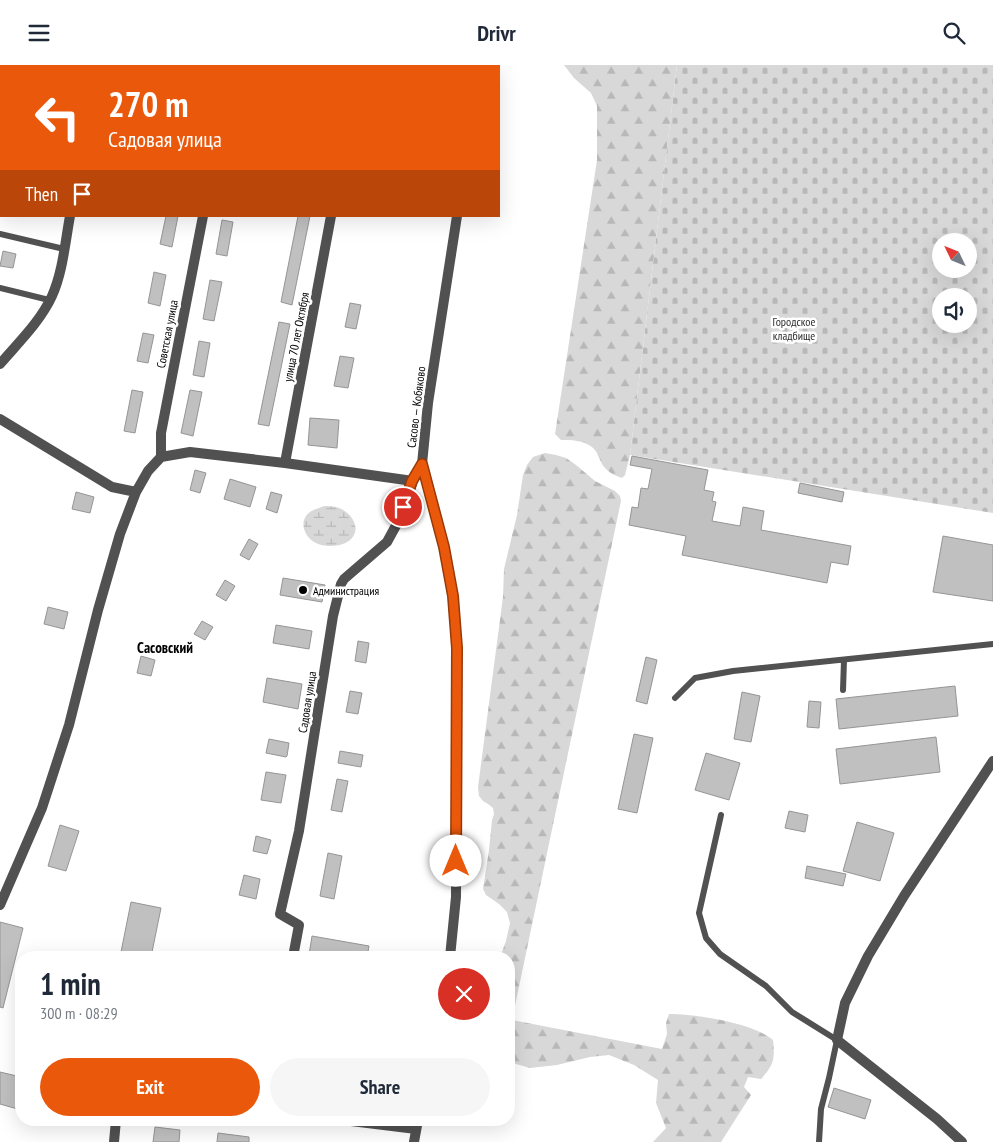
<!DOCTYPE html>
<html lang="en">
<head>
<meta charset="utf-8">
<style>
  :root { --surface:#fff; --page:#f6f6f7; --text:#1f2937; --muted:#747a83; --accent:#ea580c }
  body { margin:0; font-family:"PT Sans Narrow",sans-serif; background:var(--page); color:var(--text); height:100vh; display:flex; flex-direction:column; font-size:19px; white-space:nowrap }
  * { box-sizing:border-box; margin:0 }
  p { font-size:16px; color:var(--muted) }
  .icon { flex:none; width:28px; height:28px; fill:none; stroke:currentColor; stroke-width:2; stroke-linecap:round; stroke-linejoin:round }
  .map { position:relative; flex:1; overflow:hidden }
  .details { position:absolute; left:15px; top:886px; width:500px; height:175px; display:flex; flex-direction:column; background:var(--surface); border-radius:20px; box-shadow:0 5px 20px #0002 }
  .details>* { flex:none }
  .guide { position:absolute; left:0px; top:0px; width:500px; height:152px; box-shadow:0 5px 20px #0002; background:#ea580c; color:#fff; overflow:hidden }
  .needle { width:32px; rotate:313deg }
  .controls { position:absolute; left:932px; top:168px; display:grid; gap:10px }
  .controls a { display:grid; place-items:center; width:45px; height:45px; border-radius:50%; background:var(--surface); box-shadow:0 5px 20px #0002; font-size:25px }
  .pin { position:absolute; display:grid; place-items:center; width:42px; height:42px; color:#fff; margin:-21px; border:2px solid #fff; border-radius:50%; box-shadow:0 1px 5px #0007 }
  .me { position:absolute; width:55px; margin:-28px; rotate:0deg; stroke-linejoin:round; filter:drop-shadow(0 0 4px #0008) }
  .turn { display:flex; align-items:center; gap:18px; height:105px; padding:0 25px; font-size:22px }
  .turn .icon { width:65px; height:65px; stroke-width:2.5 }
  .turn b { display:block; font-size:35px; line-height:42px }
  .then { display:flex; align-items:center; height:48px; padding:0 25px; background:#0003; gap:10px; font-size:19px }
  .round { display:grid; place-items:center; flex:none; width:52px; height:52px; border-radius:26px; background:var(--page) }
  .summary { display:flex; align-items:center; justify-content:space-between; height:85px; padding:0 25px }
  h1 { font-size:30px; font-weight:600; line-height:38px }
  .cta { display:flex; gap:10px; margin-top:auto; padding:10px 25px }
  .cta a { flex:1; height:58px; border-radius:30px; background:var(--accent); color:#fff; font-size:20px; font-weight:600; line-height:58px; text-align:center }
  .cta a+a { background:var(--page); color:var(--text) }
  header { display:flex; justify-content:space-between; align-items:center; height:65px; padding:0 25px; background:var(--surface); font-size:22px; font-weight:600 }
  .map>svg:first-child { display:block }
</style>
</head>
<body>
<header><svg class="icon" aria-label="menu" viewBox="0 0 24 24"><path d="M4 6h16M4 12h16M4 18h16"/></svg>Drivr<svg class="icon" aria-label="search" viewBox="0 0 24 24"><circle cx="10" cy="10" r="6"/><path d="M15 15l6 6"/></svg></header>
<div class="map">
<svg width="993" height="1077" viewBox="0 0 993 1077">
  <defs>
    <pattern id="forest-firs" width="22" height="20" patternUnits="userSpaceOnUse" patternTransform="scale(1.25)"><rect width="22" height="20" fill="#d8d8d8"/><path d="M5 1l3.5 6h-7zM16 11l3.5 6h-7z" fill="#b8b8b8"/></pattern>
    <pattern id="wetland-marsh" width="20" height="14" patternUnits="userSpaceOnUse" patternTransform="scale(1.25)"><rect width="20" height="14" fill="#d8d8d8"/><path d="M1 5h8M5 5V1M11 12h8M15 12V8" fill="none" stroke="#b8b8b8"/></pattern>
    <pattern id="cemetery-stones" width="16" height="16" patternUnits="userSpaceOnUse" patternTransform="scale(1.25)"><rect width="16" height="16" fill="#d8d8d8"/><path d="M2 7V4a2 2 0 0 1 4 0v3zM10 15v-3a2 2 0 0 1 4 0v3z" fill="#b8b8b8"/></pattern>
  </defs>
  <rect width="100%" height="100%" fill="#fff"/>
  <!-- forest -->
  <path fill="url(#forest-firs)" d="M564,0H677L630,390L625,410L622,413C615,411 606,406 602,399C599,393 598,387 592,382C583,375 571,375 561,375L555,369L597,95V41L591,28L574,13Z
    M545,388L556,390L566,393L576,400L595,416L615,426L620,431L621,436L512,955L662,984L667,969L666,958L669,949C695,949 754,958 773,975C775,993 774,1000 761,1014L748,1012L744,1022L751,1030L721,1077H653L666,1063L656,1038L658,1015L634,1000L609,990L590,992L557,1000L530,1003L509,997V892H500L506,876L510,858L507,847L499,839L486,830L483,824L489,785L492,755L494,749L493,743L488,739L483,736L479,731L478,722L503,532L504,504L517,450L523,410L527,400L533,392Z"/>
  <!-- wetland -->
  <path fill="url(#wetland-marsh)" d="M324,441C328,441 332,441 336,442C349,445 362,461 352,473C345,482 325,483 316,478C304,472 298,456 310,447C314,444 320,443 324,441Z"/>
  <!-- cemetery -->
  <path fill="url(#cemetery-stones)" fill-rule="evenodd" d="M677,0H993V448L630,390ZM941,176H969V204H941ZM941,231H969V259H941Z"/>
  <!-- building -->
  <path fill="#c0c0c0" stroke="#959595" d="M166,151H178L172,182L160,179Z
    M298,151H310L292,240L281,237Z
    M222,155L233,157L227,191L216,189Z
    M3,186L16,189L13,203L0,201Z
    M154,207L166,210L160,241L148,238Z
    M210,215L222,217L214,256L203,254Z
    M350,238L361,240L356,264L345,262Z
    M279,257L290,259L269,361L258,359Z
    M143,268L154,270L148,298L137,296Z
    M199,276L210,278L204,312L193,310Z
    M340,291L354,293L348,323L334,321Z
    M132,325L143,327L135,368L124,366Z
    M190,325L202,327L193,371L181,368Z
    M310,353L339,355L337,383L308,380Z
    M632,391L708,405L704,425L714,427L712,436L716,437L712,456L740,461L743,442L764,446L761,465L851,481L848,500L831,497L827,518L682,490L686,471L629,460L632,442L638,443L641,423L648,424L652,404L630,400Z
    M195,405L206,408L200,428L190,425Z
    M230,414L256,422L250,442L224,434Z
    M800,418L844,427L842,437L798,428Z
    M76,427L94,432L90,448L72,444Z
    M271,427L282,430L277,448L266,444Z
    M943,471L993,480V536L933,527Z
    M249,474L258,479L249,495L240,490Z
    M283,513L325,520L322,537L280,530Z
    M225,515L235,521L226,536L216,530Z
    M48,542L68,547L64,564L44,559Z
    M202,556L213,562L205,575L194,569Z
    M276,560L312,566L309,584L273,578Z
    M358,576L369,578L366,598L355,596Z
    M141,591L155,595L151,611L137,608Z
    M646,592L657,595L647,639L636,636Z
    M267,613L302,619L298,644L263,637Z
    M955,621L958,651L839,664L836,634Z
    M350,626L362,628L358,649L346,647Z
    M742,627L760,631L751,677L734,674Z
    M809,636L821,637L819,663L807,662Z
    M634,669L653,673L637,748L618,744Z
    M936,672L940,707L840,719L836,684Z
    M269,674L289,678L287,691L286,692L266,688Z
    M340,686L363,690L361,702L338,698Z
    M706,688L740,698L729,735L695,725Z
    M266,707L286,710L281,738L261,735Z
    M337,714L348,716L342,747L331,745Z
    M789,746L808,750L805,767L785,763Z
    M857,757L894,768L880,816L843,806Z
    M60,760L79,766L66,806L48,801Z
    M256,771L271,775L267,789L253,786Z
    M328,788L342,791L334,834L320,831Z
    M807,801L846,809L843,821L805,813Z
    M244,810L260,814L256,834L239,830Z
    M131,837L161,843L151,892H120Z
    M0,857L23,863L3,943L0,942Z
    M312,871L369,881L367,892H322L309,890Z
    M0,1007L21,1012V1045L0,1039Z
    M834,1023L871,1035L865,1054L828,1042Z
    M155,1062L180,1065L179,1077H153Z
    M218,1068L249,1072V1077H217Z"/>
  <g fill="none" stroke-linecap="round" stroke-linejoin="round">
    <!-- service -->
    <path stroke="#515151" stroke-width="6" d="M0,169L64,184
      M0,223L49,235
      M843,625L844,595
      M675,633L695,613L733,606L993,579
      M721,750L699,848L706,873L720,889L766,921L792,947L837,975L829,1013L821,1044L819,1077"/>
    <!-- minor -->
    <path stroke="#515151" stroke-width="10" d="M95,1V0
      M233,1V0
      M359,1V0
      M0,299C18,278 40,257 52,231C63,206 65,178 70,151
      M0,354L112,422L136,427
      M161,392V368L203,151
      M285,398L331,151
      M0,840L42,743L69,660L98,545L120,469L136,427L148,406L161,392L190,387L285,398L413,416
      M293,892L299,860L280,849L299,766L333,551L341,519L344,514L387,477L399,455L413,416L422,399
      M343,1055L416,1064
      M114,1077L116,1055
      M962,1077L937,1054L837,975L845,938L868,891L904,831L993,696"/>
    <!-- tertiary -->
    <path stroke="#515151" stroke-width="10" d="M480,1V0
      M450,892L456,832L457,583L453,531L444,482L422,399L428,338L457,151
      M414,1077L418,1055"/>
  </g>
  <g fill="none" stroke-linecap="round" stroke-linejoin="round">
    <defs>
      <path id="route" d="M403,442L412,416L422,399L444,482L453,531L457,583L456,796"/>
    </defs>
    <!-- route casing -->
    <use href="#route" stroke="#983908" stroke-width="12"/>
    <!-- route -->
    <use href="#route" stroke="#ea580c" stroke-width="9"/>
  </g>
  <!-- markers -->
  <circle fill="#000" stroke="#fff" stroke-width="2" cx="303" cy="525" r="5"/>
  <g text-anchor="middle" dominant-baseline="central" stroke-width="5" stroke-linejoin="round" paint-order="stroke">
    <!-- park labels -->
    <g font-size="12" fill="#2f2f2f" stroke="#fff">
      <text x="794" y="256">Городское<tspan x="794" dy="14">кладбище</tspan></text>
    </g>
    <!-- street labels -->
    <g font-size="12" fill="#000" stroke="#fff">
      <text transform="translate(167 269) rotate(-79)">Советская улица</text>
      <text transform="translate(296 272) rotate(-79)">улица 70 лет Октября</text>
      <text transform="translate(416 342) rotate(-83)">Сасово — Кобяково</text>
      <text transform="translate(307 637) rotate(-81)">Садовая улица</text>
    </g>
    <!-- poi labels -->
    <g font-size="12" fill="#000" stroke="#fff" text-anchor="start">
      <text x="313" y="525">Администрация</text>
    </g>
    <!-- quarter labels -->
    <g font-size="15" font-weight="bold" fill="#000" stroke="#fff">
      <text x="165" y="582">Сасовский</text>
    </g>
  </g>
</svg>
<div class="controls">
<a><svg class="needle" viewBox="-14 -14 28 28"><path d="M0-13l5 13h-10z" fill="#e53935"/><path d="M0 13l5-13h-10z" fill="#747a83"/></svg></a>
<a><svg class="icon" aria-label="sound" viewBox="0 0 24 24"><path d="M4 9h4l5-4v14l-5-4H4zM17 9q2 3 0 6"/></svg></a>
</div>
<div class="pin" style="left:403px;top:442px;background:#d93025"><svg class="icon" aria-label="arrive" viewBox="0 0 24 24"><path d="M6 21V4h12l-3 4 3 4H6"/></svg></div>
<svg class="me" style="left:456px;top:796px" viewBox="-20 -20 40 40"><circle r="19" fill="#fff"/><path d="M0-13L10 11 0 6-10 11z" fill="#ea580c"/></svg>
<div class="guide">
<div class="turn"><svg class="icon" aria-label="left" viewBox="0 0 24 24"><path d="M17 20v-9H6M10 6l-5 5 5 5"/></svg><div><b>270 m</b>Садовая улица</div></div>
<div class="then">Then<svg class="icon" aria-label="arrive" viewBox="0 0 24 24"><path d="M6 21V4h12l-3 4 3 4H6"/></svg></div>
</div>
<section class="details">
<div class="summary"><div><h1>1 min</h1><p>300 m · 08:29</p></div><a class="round" style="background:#d93025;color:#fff"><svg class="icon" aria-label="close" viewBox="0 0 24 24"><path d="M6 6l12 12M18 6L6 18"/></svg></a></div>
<div class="cta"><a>Exit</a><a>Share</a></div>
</section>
</div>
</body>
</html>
